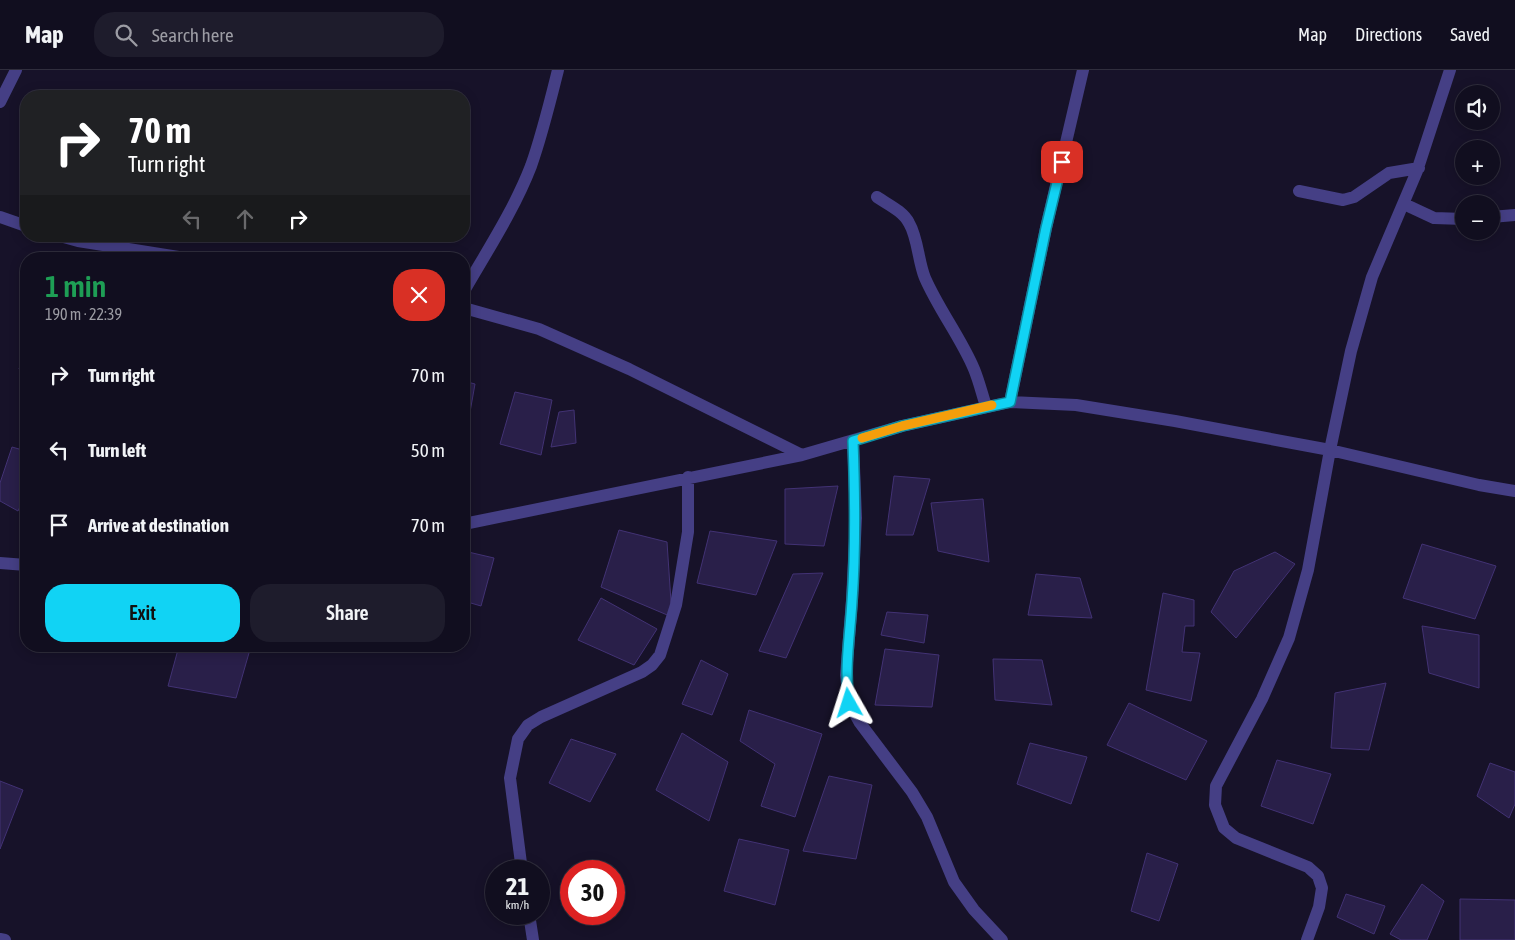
<!DOCTYPE html>
<html lang="en">
<head>
<meta charset="utf-8">
<style>
  :root { --surface:#110e1f; --page:#1e1c2c; --text:#f1f3f6; --muted:#9c9ca4; --line:#302e3d; --accent:#11d3f4 }
  body { margin:0; font-family:"Asap Condensed",sans-serif; background:var(--page); color:var(--text); height:100vh; display:flex; flex-direction:column; font-size:19px; white-space:nowrap }
  * { box-sizing:border-box; margin:0 }
  p { font-size:16px; color:var(--muted) }
  .icon { flex:none; width:28px; height:28px; fill:none; stroke:currentColor; stroke-width:2; stroke-linecap:round; stroke-linejoin:round }
  .map { position:relative; flex:1; overflow:hidden }
  .details { position:absolute; left:20px; top:182px; width:450px; height:400px; display:flex; flex-direction:column; background:var(--surface); border-radius:20px; box-shadow:0 2px 12px #0003,0 0 0 1px var(--line) }
  .details>* { flex:none }
  .hud { position:absolute; left:20px; top:20px; width:450px; height:152px; border-radius:20px; box-shadow:0 2px 12px #0003,0 0 0 1px var(--line); background:#202124; color:#fff; overflow:hidden }
  .fabs { position:absolute; left:1455px; top:15px; display:grid; gap:10px }
  .fabs a { display:grid; place-items:center; width:45px; height:45px; border-radius:50%; background:var(--surface); box-shadow:0 2px 12px #0003,0 0 0 1px var(--line); font-size:25px }
  .speed { position:absolute; left:485px; top:790px; display:flex; gap:10px; font-size:25px; font-weight:700; text-align:center }
  .speed>* { display:grid; place-content:center; width:65px; height:65px; border-radius:50%; background:var(--surface); box-shadow:0 2px 12px #0003,0 0 0 1px var(--line); line-height:1 }
  .speed small { font-size:12px; font-weight:400 }
  .speed .limit { border:8px solid #d22; background:#fff; color:#111 }
  .pin { position:absolute; display:grid; place-items:center; width:42px; height:42px; color:#fff; margin:-21px; border-radius:10px; box-shadow:0 2px 8px #0006 }
  .me { position:absolute; width:55px; margin:-28px; rotate:354deg; stroke-linejoin:round; filter:drop-shadow(0 0 4px #0008) }
  .turn { display:flex; align-items:center; gap:18px; height:105px; padding:0 25px; font-size:22px }
  .turn .icon { width:65px; height:65px; stroke-width:2.5 }
  .turn b { display:block; font-size:35px; line-height:42px }
  .lanes { display:flex; align-items:center; height:48px; padding:0 25px; background:#0003; justify-content:center; gap:25px; direction:ltr }
  .lanes .off { opacity:.35 }
  .round { display:grid; place-items:center; flex:none; width:52px; height:52px; border-radius:20px; background:var(--page) }
  .head { display:flex; align-items:center; justify-content:space-between; height:85px; padding:0 25px }
  h1 { font-size:30px; font-weight:600; line-height:38px; color:#1e9e55 }
  .cta { display:flex; gap:10px; margin-top:auto; padding:10px 25px }
  .cta a { flex:1; height:58px; border-radius:20px; background:var(--accent); color:#111; font-size:20px; font-weight:600; line-height:58px; text-align:center }
  .cta a+a { background:var(--page); color:var(--text) }
  ul { padding:0; list-style:none }
  li { display:flex; align-items:center; gap:15px; height:75px; padding:0 25px }
  li div { flex:1 }
  li b { display:block; font-size:19px }
  li em { font-style:normal }
  header { display:flex; align-items:center; gap:30px; box-sizing:border-box; height:70px; padding:0 25px; background:var(--surface); border-bottom:1px solid var(--line) }
  header strong { font-size:24px }
  nav { display:flex; gap:28px; margin-inline-start:auto; font-size:18px }
  .search { width:350px; height:45px; background:var(--page); display:flex; align-items:center; gap:12px; box-sizing:border-box; padding:0 18px; border-radius:20px; color:var(--muted); font-size:19px }
  .map>svg:first-child { display:block }
</style>
</head>
<body>
<header>
<strong>Map</strong>
<div class="search"><svg class="icon" aria-label="search" viewBox="0 0 24 24"><circle cx="10" cy="10" r="6"/><path d="M15 15l6 6"/></svg>Search here</div>
<nav><a>Map</a><a>Directions</a><a>Saved</a></nav>
</header>
<div class="map">
<svg width="1515" height="870" viewBox="0 0 1515 870">
  <rect width="100%" height="100%" fill="#171229"/>
  <!-- building -->
  <path fill="#291f49" stroke="#423274" d="M26,278V304L19,299Z
    M464,311L475,314L464,376Z
    M515,322L552,330L541,385L500,374Z
    M574,340L576,373L551,377L559,342Z
    M12,377L26,381V427L25,426L18,441L0,431V413Z
    M894,406L930,409L913,465H886Z
    M838,416L824,476L785,474V419Z
    M983,429L989,492L938,481L931,433Z
    M619,460L667,472L672,547L601,517Z
    M710,461L777,471L756,525L697,513Z
    M1422,474L1496,496L1475,549L1403,528Z
    M464,481L494,488L481,536L464,531Z
    M1275,482L1295,494L1236,568L1211,542L1234,501Z
    M823,503L786,588L759,581L793,504Z
    M1036,504L1080,508L1092,548L1028,545Z
    M1163,523L1194,530V556H1185L1182,582L1200,583L1191,631L1146,620Z
    M601,528L657,559L634,595L578,570Z
    M887,542L928,545L924,573L881,565Z
    M1422,556L1479,565V618L1429,603Z
    M179,576H251L236,628L168,616Z
    M885,579L939,585L932,637L875,635Z
    M993,589L1042,590L1052,635L995,630Z
    M701,590L728,604L712,645L682,634Z
    M1386,613L1369,680L1331,678L1335,623Z
    M1129,633L1207,671L1186,710L1107,675Z
    M749,640L822,664L795,747L761,736L775,694L740,671Z
    M682,663L728,692L709,751L656,720Z
    M571,669L616,684L590,732L549,713Z
    M1030,673L1087,687L1071,734L1017,714Z
    M1277,690L1331,704L1313,754L1261,736Z
    M1490,693L1515,702V734L1509,748L1477,726Z
    M829,706L872,715L856,789L803,781Z
    M0,711L23,720L0,779Z
    M739,769L789,780L775,835L724,821Z
    M1147,783L1178,794L1159,851L1131,841Z
    M1422,814L1444,831L1427,870H1401L1390,864Z
    M1346,824L1385,836L1374,864L1337,847Z
    M1460,829L1515,830V870H1460Z"/>
  <g fill="none" stroke-linecap="round" stroke-linejoin="round">
    <!-- minor -->
    <path stroke="#453f85" stroke-width="12" d="M0,32L16,0
      M1299,121L1343,130L1354,127L1389,103L1419,98
      M877,127C887,134 903,141 909,153C918,168 918,191 925,208C939,240 961,268 974,299C979,311 982,324 986,336
      M1404,134L1434,148L1464,149
      M0,147L26,156
      M1491,147L1515,145
      M60,166L78,171L191,189
      M464,221C487,181 514,140 531,96C542,65 550,32 558,0
      M464,238L539,259L629,299L802,385
      M1010,332L1046,158L1083,0
      M853,371L856,448L852,530L846,605L849,633L860,653L912,722L927,747L954,812L974,840L1002,870
      M464,454L802,385L902,356L1010,332L1076,335L1175,351L1330,380L1479,415L1515,421
      M0,493L26,495
      M522,801L510,708L518,669L528,655L541,647L642,602L652,595L660,585L676,535L688,462V407
      M529,844L533,870
      M0,869L5,870
      M1307,870L1319,837L1322,818L1318,806L1308,797L1236,768L1224,758L1215,735L1216,716L1262,629L1289,568L1308,500L1330,380L1351,281L1372,207L1417,101L1450,0"/>
  </g>
  <g fill="none" stroke-linecap="round" stroke-linejoin="round">
    <defs>
      <path id="route" d="M849,633C844,599 850,565 852,531C856,477 855,424 853,371L902,356L1010,332L1046,158L1062,92"/>
    </defs>
    <!-- route casing -->
    <use href="#route" stroke="#0b899f" stroke-width="12"/>
    <!-- route -->
    <use href="#route" stroke="#11d3f4" stroke-width="9"/>
    <!-- slow -->
    <path stroke="#f59e0b" stroke-width="9" d="M862,368L902,356L992,335"/>
  </g>
</svg>
<div class="fabs">
<a><svg class="icon" aria-label="sound" viewBox="0 0 24 24"><path d="M4 9h4l5-4v14l-5-4H4zM17 9q2 3 0 6"/></svg></a>
<a>+</a>
<a>−</a>
</div>
<div class="speed"><div>21<small>km/h</small></div><div class="limit">30</div></div>
<div class="pin" style="left:1062px;top:92px;background:#d93025"><svg class="icon" aria-label="arrive" viewBox="0 0 24 24"><path d="M6 21V4h12l-3 4 3 4H6"/></svg></div>
<svg class="me" style="left:849px;top:633px" viewBox="-20 -20 40 40"><path d="M0-17L14 15 0 8-14 15z" fill="#11d3f4" stroke="#fff" stroke-width="4"/></svg>
<div class="hud">
<div class="turn"><svg class="icon" aria-label="right" viewBox="0 0 24 24"><path d="M7 20v-9h11M14 6l5 5-5 5"/></svg><div><b>70 m</b>Turn right</div></div>
<div class="lanes"><svg class="icon off" aria-label="left" viewBox="0 0 24 24"><path d="M17 20v-9H6M10 6l-5 5 5 5"/></svg><svg class="icon off" aria-label="ahead" viewBox="0 0 24 24"><path d="M12 20V5M6 11l6-6 6 6"/></svg><svg class="icon" aria-label="right" viewBox="0 0 24 24"><path d="M7 20v-9h11M14 6l5 5-5 5"/></svg></div>
</div>
<section class="details">
<div class="head"><div><h1>1 min</h1><p>190 m · 22:39</p></div><a class="round" style="background:#d93025;color:#fff"><svg class="icon" aria-label="close" viewBox="0 0 24 24"><path d="M6 6l12 12M18 6L6 18"/></svg></a></div>
<ul>
<li><svg class="icon" aria-label="right" viewBox="0 0 24 24"><path d="M7 20v-9h11M14 6l5 5-5 5"/></svg><div><b>Turn right</b></div><em>70 m</em></li>
<li><svg class="icon" aria-label="left" viewBox="0 0 24 24"><path d="M17 20v-9H6M10 6l-5 5 5 5"/></svg><div><b>Turn left</b></div><em>50 m</em></li>
<li><svg class="icon" aria-label="arrive" viewBox="0 0 24 24"><path d="M6 21V4h12l-3 4 3 4H6"/></svg><div><b>Arrive at destination</b></div><em>70 m</em></li>
</ul>
<div class="cta"><a>Exit</a><a>Share</a></div>
</section>
</div>
</body>
</html>
